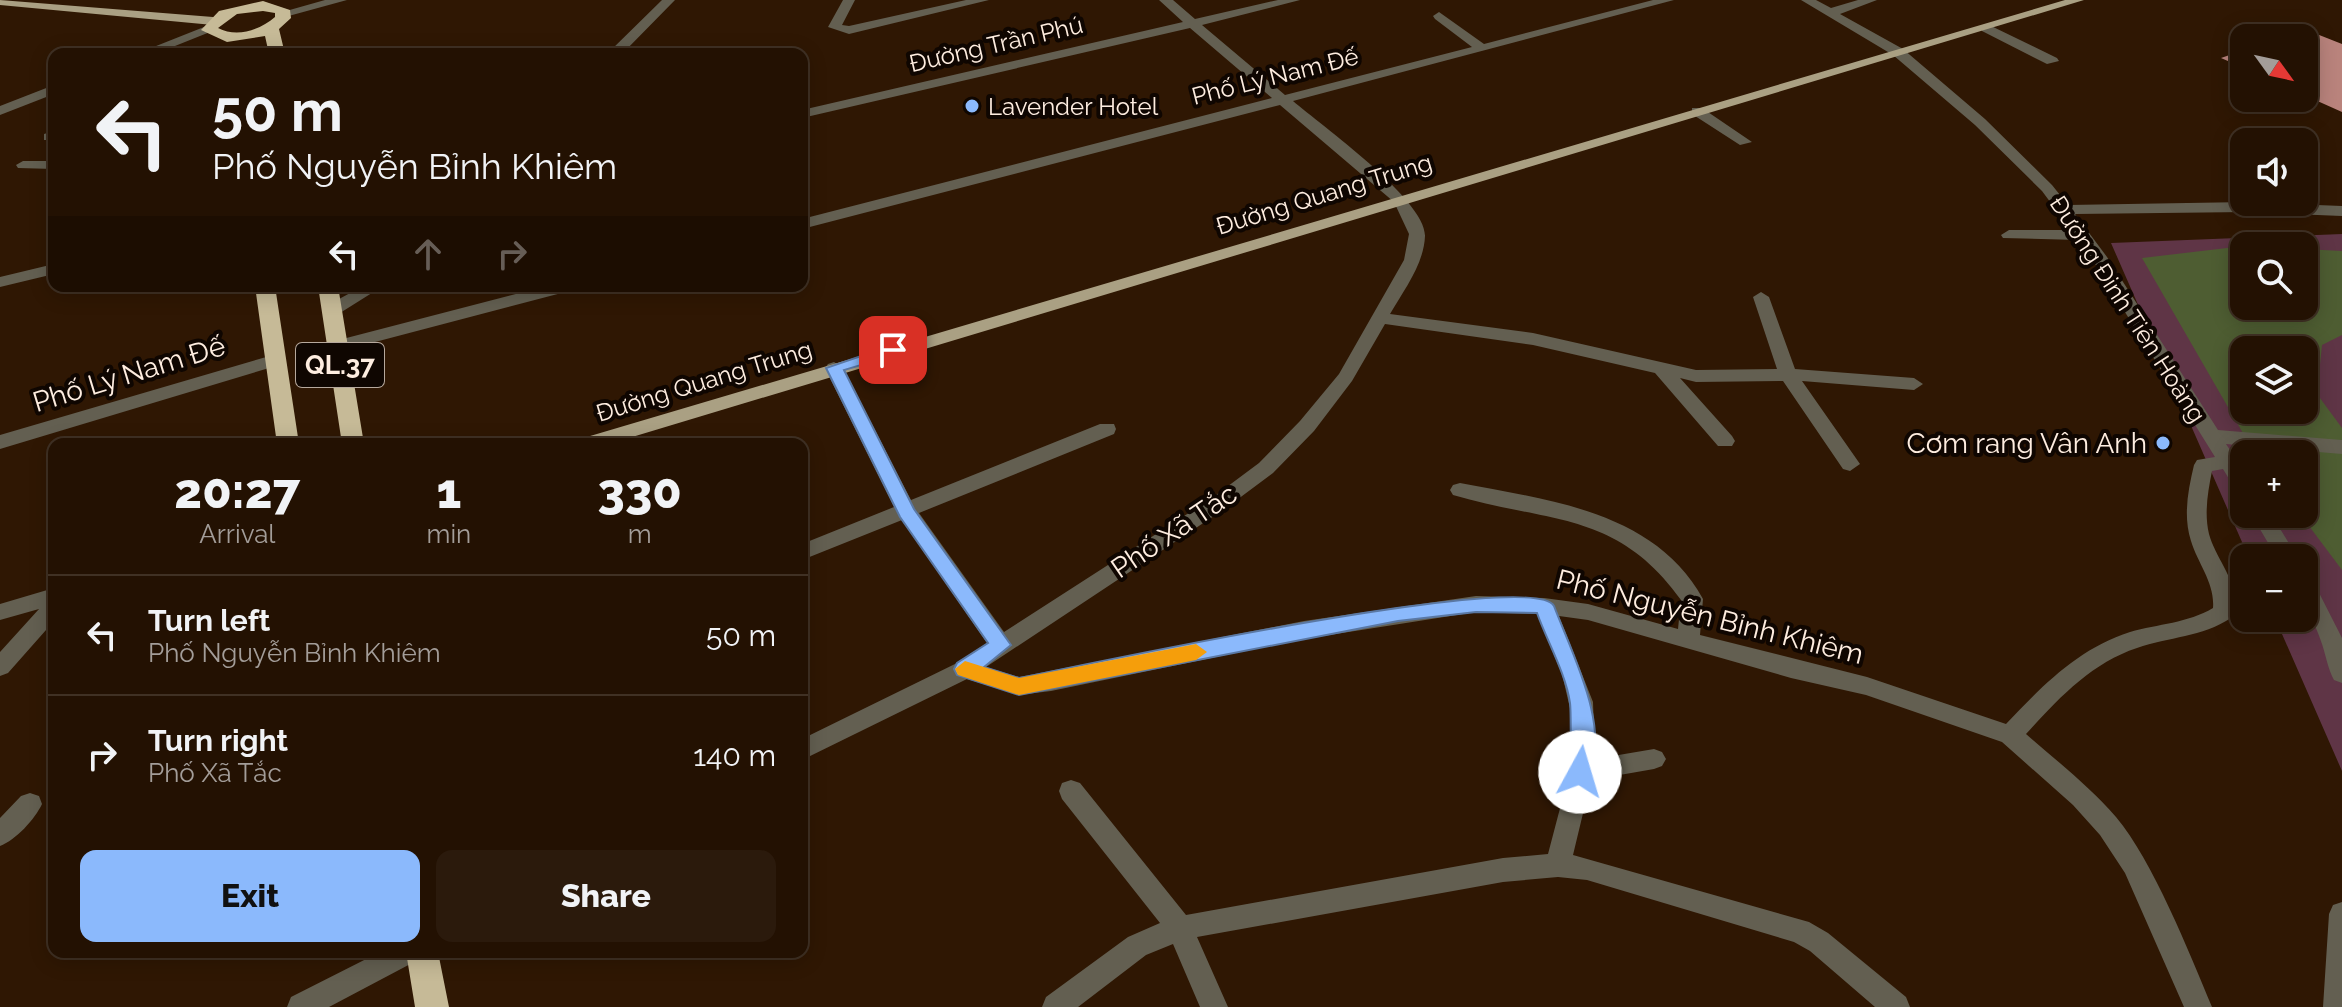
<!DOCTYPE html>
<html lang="en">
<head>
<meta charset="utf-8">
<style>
  :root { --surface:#231102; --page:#2b1a0c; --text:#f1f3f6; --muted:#a39d99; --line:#403124; --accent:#8bb9fc }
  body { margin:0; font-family:Raleway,sans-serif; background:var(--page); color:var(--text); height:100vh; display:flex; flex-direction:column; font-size:30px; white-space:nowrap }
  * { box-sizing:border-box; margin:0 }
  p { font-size:26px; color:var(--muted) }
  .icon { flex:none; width:44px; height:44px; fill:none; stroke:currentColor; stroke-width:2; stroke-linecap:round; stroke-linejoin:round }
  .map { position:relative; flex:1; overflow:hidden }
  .panel { position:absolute; left:48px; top:438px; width:760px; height:520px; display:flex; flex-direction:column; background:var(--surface); border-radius:16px; box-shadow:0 4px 20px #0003,0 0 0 2px var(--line) }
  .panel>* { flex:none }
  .hud { position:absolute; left:48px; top:48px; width:760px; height:244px; border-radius:16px; box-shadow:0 4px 20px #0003,0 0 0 2px var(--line); background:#231102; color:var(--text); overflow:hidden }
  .needle { width:52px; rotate:123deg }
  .controls { position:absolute; left:2230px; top:24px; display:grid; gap:16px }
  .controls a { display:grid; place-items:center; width:88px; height:88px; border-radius:16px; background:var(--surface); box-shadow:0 4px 20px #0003,0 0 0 2px var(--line); font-size:40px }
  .pin { position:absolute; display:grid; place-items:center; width:68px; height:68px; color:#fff; margin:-34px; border-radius:16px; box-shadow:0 4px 12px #0006 }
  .me { position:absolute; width:88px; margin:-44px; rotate:6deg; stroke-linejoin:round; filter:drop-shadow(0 0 6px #0008) }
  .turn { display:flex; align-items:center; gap:28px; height:168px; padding:0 32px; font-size:36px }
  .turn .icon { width:104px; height:104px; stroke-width:2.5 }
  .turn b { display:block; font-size:56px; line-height:68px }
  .lanes { display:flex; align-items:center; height:76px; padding:0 32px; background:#0003; justify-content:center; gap:40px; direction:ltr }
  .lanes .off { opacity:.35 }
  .eta { display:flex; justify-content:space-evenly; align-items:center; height:136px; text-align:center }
  .eta b { font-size:48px; font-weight:800; line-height:56px }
  .action { display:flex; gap:16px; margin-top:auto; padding:16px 32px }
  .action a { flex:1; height:92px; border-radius:16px; background:var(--accent); color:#111; font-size:32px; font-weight:800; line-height:92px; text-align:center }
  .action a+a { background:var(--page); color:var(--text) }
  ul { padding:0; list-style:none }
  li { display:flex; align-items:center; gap:24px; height:120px; padding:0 32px; border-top:2px solid var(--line) }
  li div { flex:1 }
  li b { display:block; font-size:30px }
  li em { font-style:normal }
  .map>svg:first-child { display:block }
</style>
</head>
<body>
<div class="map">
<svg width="2342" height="1007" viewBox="0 0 2342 1007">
  <rect width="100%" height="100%" fill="#2f1703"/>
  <!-- green -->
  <path fill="#5f3546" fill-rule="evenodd" d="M2342,234V771L2275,618H2304V558H2249L2111,243ZM2244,246H2304V306H2244ZM2244,350H2304V410H2244ZM2244,454H2304V514H2244Z"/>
  <!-- water -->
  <path fill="#4e5d32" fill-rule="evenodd" d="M2244,246V306H2304V249L2342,251V335L2322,345L2317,394L2342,428V570L2300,514H2304V454H2255L2142,258ZM2244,350H2304V410H2244Z"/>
  <!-- building -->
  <path fill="#b9837c" d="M2304,29L2342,44V112L2304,95V38H2279Z
    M2244,50V68L2221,58Z"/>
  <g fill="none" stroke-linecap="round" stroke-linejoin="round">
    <!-- minor -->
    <path fill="#635f51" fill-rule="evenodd" d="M325,0H347L285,17L279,13Z
      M662,0H675L622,54H607Z
      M843,0H855L842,25L849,26L966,0H989L849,34L828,27Z
      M1159,0H1173L1195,19L1278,0H1300L1202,25L1285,95L1472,47L1435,19L1433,16L1439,12L1484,44L1653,0H1674L1293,101C1321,125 1426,200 1425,236C1424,264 1404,290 1390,314L1533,333L1696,370L1777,369L1753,297L1761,292L1769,297L1795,369L1914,378L1923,384L1914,390L1802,381L1860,464L1850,471L1843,469L1783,381L1696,382L1680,378L1732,436L1735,441L1732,446H1718L1655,373L1533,345L1385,324L1352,381L1314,431L1273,473L1226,508L986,667L1019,677L1304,621L1476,596L1544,598L1588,604L1678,629L1681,600C1617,510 1547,523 1453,495L1450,490L1453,485L1460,483C1548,500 1655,511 1703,599L1700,635L1867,677L2006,724C2042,686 2079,648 2130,632C2158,624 2188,623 2213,608C2215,583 2198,564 2191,541C2183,516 2188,490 2194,465L2197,460L2215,457L2092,259L2078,240L2003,238L2001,235L2009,230H2071L2042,191L1975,125L1893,55L1801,0H1816L1831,8L1858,0H1877L1840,14L1903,49L1985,119L2052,185L2068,205L2247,202L2342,206V216L2247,212L2075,214L2107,257L2218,430L2342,440V454L2226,444L2244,471V494L2237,492L2223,469L2212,471C2208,491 2204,513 2209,534C2216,561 2246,590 2231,618C2202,637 2169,637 2137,648C2091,663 2057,700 2026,734C2057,761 2089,786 2116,817C2153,861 2189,952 2212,1007H2184L2125,873L2100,835L2073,805L2002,742L1866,695L1791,678L1588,620L1559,616L1593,702L1595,759L1654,749L1662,752L1666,759L1662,766L1654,769L1591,780L1573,855L1809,922L1828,933L1906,997L1910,1007H1875L1810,951L1794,942L1587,880L1558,877L1503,882L1197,937L1228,1007H1200L1173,944L1146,955L1078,1007H1042L1046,997L1128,937L1160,923L1062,799L1059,791L1062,783L1071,780L1080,783L1186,915L1503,858L1548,854L1569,774L1572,717L1562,674L1537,614L1476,612L1304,639L1051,691L1019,695L967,679L802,760V739L957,663L987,643L902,520L802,560V544L894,507L825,368L828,364L834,362L843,368L911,500L1100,424H1114L1116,429L1114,434L919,513L1004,632L1212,498L1259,463L1300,421L1339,374L1404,260L1409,234L1394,202L1280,105L802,229V219L1272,98L1190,28L802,118V110L1183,22Z
      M1987,24L2057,58L2059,61L2047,64L1982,31L1981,28Z
      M204,27L215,30L155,54H136Z
      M54,85V94L0,115V106Z
      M1692,108H1702L1752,142L1740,145L1692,114Z
      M54,131V140H44V134Z
      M23,161H54V169L18,168L16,165Z
      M54,264V274L0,287V277Z
      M363,286H383L340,313H328L325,309L328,305Z
      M547,286H575L573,290L337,352L328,346L331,342Z
      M273,355L282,361L279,365L0,449V435Z
      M2251,514H2271L2298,558H2277Z
      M2304,577L2312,579L2342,638V683L2334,680C2328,669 2326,656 2322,644C2312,613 2304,614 2304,577Z
      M54,588V621L8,673L0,676V652L39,609L0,620V604Z
      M30,793L39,796L42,804C35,819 16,840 0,846V818L21,796Z
      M2342,902V1007H2323L2329,914L2333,905Z
      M380,952H420L416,961L329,1007H287L291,997Z"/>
    <!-- major -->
    <path fill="#aaa083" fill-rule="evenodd" d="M0,0L213,17L219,21L213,25L0,5Z
      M2065,0H2084L609,444H577L580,439Z"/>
    <!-- highway -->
    <path fill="#c6ba97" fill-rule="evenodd" d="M263,1L290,10L291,18L279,29L285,54H269L265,36L227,42L201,30L219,11ZM263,11L275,13V17C260,30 237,38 218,28L237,14Z
      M255,286H275L299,444H277Z
      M318,286H338L364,444H342Z
      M406,952H438L449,1007H415Z"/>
  </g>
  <!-- route -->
  <path fill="#8bb9fc" stroke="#5a78a4" stroke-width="2" d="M893,345L901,350L898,354L844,370L914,509L1011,645L984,667L1019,678C1080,666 1533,568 1554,606C1572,654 1612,728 1588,779H1572C1569,773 1572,718 1570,703C1566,674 1547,641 1537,613L1476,612L1398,621L1019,695L957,675L954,669L957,663L988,643L900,517L826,368Z"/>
  <!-- slow -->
  <path fill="#f59e0b" d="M1196,644L1207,652L1196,660L1019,695L958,675L955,669L965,661L1019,678Z"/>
  <!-- markers -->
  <g fill="#8bb9fc" stroke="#0f0601" stroke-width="3">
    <circle cx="972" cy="106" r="8"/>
    <circle cx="2163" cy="443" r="8"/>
  </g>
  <g text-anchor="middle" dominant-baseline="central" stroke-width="8" stroke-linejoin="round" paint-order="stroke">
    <!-- far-street labels -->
    <g font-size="24" fill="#feede0" stroke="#0f0601">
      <text transform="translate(996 44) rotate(-13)">Đường Trần Phú</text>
      <text transform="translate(1275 76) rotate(-14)">Phố Lý Nam Đế</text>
      <text transform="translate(1324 194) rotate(-17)">Đường Quang Trung</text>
      <text transform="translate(2128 309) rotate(57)">Đường Đinh Tiên Hoàng</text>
      <text transform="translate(704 381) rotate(-17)">Đường Quang Trung</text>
    </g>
    <!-- far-poi labels -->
    <g font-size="24" fill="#feede0" stroke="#0f0601" text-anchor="start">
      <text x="988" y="106">Lavender Hotel</text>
    </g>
    <!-- shield labels -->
    <rect fill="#0f0601" stroke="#b6a89d" stroke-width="2" x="296" y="343" width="88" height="44" rx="6"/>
    <g font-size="26" font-weight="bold" fill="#feede0">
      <text x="340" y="365">QL.37</text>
    </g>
    <!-- street labels -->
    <g font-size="28" fill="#feede0" stroke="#0f0601">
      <text transform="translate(129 374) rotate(-17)">Phố Lý Nam Đế</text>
      <text transform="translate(1174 531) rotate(-34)">Phố Xã Tắc</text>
      <text transform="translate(1710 617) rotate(14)">Phố Nguyễn Bỉnh Khiêm</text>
    </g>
    <!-- poi labels -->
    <g font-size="28" fill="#feede0" stroke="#0f0601" text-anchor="end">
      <text x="2147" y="443">Cơm rang Vân Anh</text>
    </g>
  </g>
</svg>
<div class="controls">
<a><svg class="needle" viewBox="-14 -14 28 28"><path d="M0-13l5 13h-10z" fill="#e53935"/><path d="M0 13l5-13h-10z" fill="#a39d99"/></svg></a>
<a><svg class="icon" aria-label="sound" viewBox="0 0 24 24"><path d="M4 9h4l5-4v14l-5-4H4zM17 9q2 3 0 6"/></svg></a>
<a><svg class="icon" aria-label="search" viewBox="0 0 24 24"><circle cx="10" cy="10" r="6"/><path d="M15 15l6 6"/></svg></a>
<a><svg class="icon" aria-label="layers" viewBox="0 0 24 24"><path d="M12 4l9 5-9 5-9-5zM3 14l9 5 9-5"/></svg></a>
<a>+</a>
<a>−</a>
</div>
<div class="pin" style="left:893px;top:350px;background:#d93025"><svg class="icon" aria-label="arrive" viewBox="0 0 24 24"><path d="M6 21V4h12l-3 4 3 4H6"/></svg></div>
<svg class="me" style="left:1580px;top:772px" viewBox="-20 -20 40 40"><circle r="19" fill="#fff"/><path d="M0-13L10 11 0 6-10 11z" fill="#8bb9fc"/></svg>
<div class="hud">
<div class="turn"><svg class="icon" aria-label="left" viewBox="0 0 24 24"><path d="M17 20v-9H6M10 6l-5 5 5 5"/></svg><div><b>50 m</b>Phố Nguyễn Bỉnh Khiêm</div></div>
<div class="lanes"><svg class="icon" aria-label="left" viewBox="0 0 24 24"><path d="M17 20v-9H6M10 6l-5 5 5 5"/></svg><svg class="icon off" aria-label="ahead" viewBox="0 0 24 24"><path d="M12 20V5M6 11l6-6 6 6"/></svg><svg class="icon off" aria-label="right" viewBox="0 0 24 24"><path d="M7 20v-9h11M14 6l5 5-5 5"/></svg></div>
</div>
<section class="panel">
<div class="eta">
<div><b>20:27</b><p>Arrival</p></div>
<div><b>1</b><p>min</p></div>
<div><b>330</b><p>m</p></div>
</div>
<ul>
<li><svg class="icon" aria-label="left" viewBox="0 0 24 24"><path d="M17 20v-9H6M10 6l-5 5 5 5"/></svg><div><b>Turn left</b><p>Phố Nguyễn Bỉnh Khiêm</p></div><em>50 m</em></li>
<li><svg class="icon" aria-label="right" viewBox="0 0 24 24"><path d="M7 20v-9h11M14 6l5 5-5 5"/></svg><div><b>Turn right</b><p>Phố Xã Tắc</p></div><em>140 m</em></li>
</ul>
<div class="action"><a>Exit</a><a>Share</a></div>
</section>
</div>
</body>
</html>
